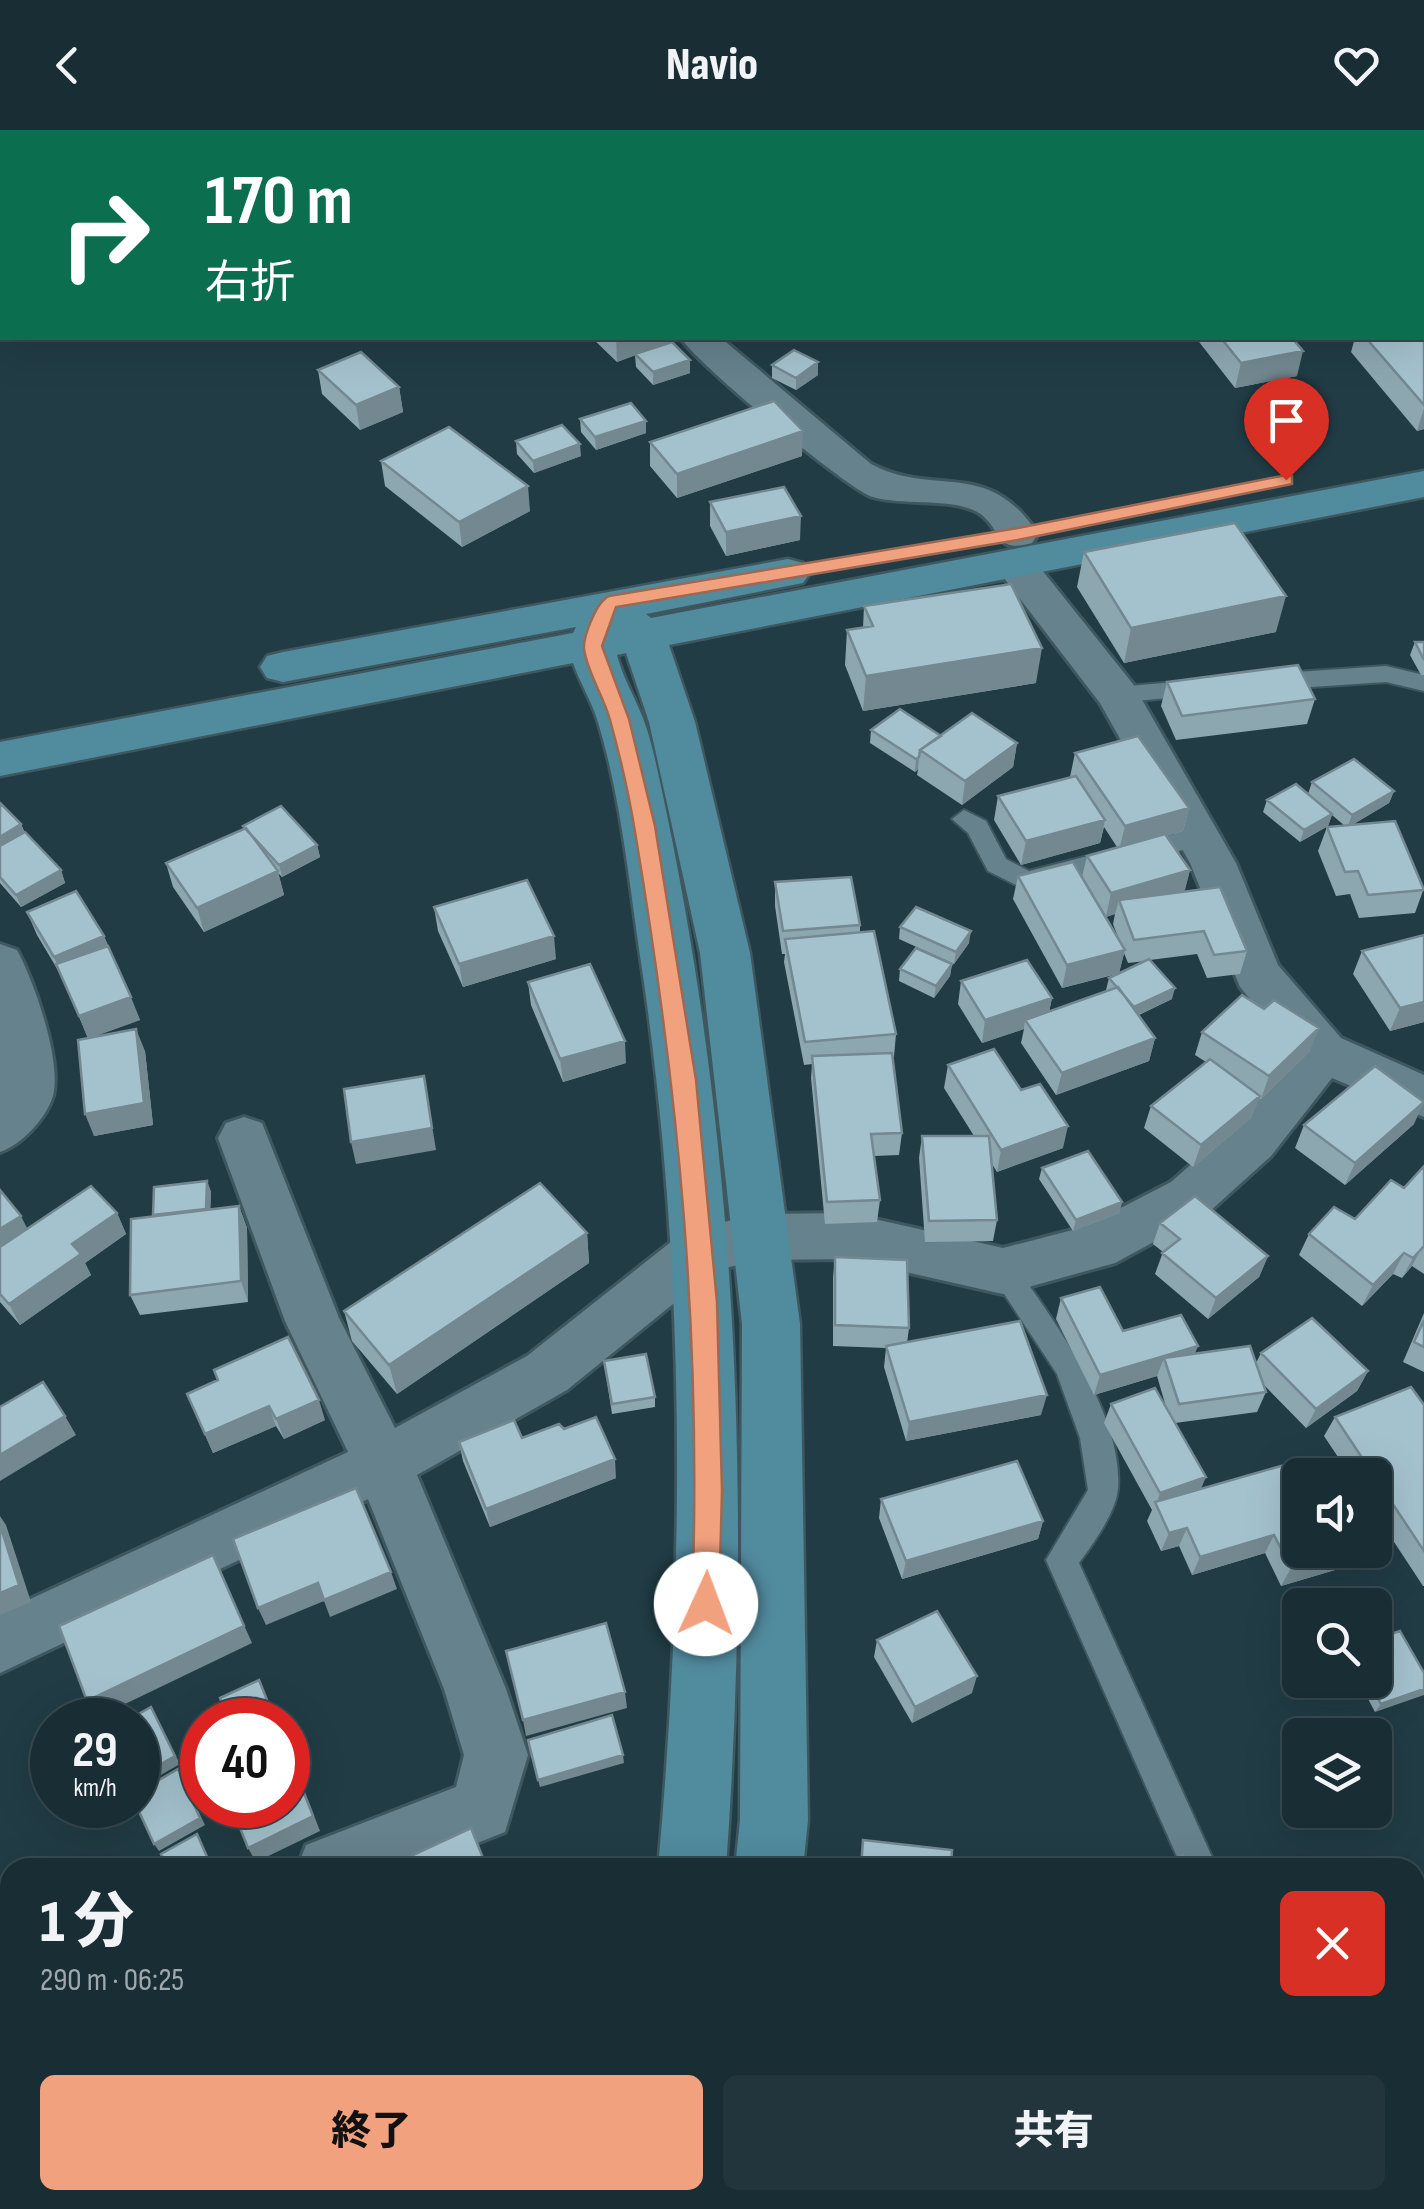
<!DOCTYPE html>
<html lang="ja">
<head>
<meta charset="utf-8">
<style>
  :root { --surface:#192d34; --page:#22353c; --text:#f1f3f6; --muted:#9fa8ac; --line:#37494f; --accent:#f2a17e }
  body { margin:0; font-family:"Sofia Sans Condensed","Noto Sans JP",sans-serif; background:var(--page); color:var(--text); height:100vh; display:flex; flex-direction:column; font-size:38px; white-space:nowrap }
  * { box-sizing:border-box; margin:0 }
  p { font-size:32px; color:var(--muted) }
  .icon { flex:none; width:55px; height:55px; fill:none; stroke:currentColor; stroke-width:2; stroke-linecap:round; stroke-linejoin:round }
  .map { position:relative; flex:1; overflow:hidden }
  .drawer { position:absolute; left:0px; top:1728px; width:1425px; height:352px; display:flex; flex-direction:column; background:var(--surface); border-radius:30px 30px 0 0; box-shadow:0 10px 40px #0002,0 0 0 2px var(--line) }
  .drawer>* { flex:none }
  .guide { position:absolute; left:0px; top:0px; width:1425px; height:210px; box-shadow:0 10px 40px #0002,0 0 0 2px var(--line); background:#0b6e4f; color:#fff; overflow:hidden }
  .buttons { position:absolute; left:1282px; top:1328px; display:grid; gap:20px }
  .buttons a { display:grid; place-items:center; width:110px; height:110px; border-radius:15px; background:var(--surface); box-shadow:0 10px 40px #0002,0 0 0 2px var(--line); font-size:50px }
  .speed { position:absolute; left:30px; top:1568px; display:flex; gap:20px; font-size:50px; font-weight:700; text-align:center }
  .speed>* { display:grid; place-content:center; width:130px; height:130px; border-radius:50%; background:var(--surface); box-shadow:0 10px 40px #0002,0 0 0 2px var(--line); line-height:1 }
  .speed small { font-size:25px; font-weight:400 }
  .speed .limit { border:15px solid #d22; background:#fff; color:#111 }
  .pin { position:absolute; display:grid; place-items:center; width:85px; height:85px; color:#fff; margin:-102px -42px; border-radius:50% 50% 50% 0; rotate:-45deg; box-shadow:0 0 10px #0007 }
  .pin .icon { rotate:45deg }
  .me { position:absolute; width:110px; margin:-55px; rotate:2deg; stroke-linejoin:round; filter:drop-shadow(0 0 8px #0008) }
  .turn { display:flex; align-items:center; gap:35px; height:210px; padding:0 40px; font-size:45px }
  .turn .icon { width:130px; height:130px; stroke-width:2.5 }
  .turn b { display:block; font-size:70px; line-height:85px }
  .round { display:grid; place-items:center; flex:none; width:105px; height:105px; border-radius:15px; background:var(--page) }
  .head { display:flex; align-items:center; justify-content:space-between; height:170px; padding:0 40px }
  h1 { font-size:60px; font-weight:800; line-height:75px }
  .button { display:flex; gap:20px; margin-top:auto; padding:20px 40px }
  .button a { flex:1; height:115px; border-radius:15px; background:var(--accent); color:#111; font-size:40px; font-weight:800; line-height:115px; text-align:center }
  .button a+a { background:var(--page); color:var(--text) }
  header { display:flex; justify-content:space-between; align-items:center; height:130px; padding:0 40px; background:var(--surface); font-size:45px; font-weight:800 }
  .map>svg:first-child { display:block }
</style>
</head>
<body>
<header><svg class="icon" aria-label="back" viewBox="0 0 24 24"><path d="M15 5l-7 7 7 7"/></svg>Navio<svg class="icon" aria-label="heart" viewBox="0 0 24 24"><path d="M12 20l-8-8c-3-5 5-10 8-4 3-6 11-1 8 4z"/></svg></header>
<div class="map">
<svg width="1424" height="2079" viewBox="0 0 1424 2079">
  <rect width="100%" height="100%" fill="#213c45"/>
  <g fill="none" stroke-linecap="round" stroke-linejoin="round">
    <defs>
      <path id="lane" d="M1386,536L1424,545V561L1386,552L1267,560L1256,552L1267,544Z
        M1199,550L1207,552V564L1117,573L1106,565L1117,557Z
        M964,680L986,691L1006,729L1029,741L1198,698L1210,707L1198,716L1026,760L988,741L968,703L952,689Z
        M1003,1129L1013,1132C1053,1190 1124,1284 1118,1359C1116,1382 1093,1414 1079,1433L1217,1738H1182L1046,1430L1088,1360L1080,1308L1057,1244L989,1141L993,1132Z"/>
      <path id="street" d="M418,0H453L455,2H420Z
        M801,0H835V2H801Z
        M681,208H721L871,334C935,368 988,327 1038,404L1032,413C993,424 1003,399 979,383C953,367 903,376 873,367C847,359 694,231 681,208Z
        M1015,422L1030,425L1133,554L1236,733L1278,835L1341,908L1424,945V987L1332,948L1271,1026L1209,1082L1115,1133L1003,1164L848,1129L762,1130L715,1140L567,1260L417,1345L506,1559L528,1625L505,1702L414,1738H297L306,1715L456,1657L464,1625L444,1559L368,1369L0,1543V1483L348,1322L285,1191L218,1008L226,993L244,987L262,993L339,1188L395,1298L527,1226L681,1104L700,1097L762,1084L848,1083L1003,1118L1084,1097L1171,1052L1235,996L1294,922L1240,857L1190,733L1100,573L994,435L1000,425Z
        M0,814L17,820C34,851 62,931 53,966C46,989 21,1015 0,1022Z
        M1424,1805V1875L1415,1879V1808Z
        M10,1825V1893L0,1897V1829Z
        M1052,2070H1132L1128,2079H1048Z"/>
      <path id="secondary" d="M1424,341V367L669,515L695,592L750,823L800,1194L808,1690L803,1738H735L740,1690L742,1194L700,823L649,592L626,523L617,525C622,545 632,562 640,581C651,606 656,634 662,661C738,1015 752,1377 726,1738H658C686,1431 686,1124 639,819C628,743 620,663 597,589C591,570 580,553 573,533L0,646V612L573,503L576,497L283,552L267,548L260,537L267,526L283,522L788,429L803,433L810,443L803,453L646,484L651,488Z
        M622,2070H696L695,2079H621Z
        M703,2070H777L776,2079H702Z"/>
    </defs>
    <!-- lane casing -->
    <use href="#lane" stroke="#3f5860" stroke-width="4"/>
    <!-- street casing -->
    <use href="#street" stroke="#3f5860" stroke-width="6"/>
    <!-- secondary casing -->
    <use href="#secondary" stroke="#3f5860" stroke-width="5"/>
    <!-- lane -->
    <use href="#lane" fill="#66828d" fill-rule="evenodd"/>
    <!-- street -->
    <use href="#street" fill="#66828d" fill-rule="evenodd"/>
    <!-- secondary -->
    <use href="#secondary" fill="#518b9e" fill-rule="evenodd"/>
  </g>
  <!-- wall -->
  <path fill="#8da7b1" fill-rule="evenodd" d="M513,0H571L564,2H516Z
    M846,0H917L921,2H849Z
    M1424,192V299L1417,301L1351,222L1355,208H1422Z
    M592,208H678V210L672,212L690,243L653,255L636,237L635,225L617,232Z
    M1196,208H1292L1297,246L1235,258Z
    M818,232V245L796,260L772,248V235Z
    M318,240L399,257L403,282L360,300L322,264Z
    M580,289L646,303L596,320L581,302Z
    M516,311L581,326L534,343L517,324Z
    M650,312L802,326L677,368L650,336Z
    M381,331L530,381L462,417L385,356Z
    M710,372L800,410L726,426L710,396Z
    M1084,422L1276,502L1124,533L1077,457Z
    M864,476L1036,553L863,581L845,535L847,500L863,498Z
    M1415,512H1424V545H1421L1410,525Z
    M1167,552L1315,569L1307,594L1176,610L1161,576Z
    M871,600L1017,613L1013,637L962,675L917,645L918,639L915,642L870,613Z
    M1075,623L1189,678L1183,701L1166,706L1190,740L1184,762L1247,821L1240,844L1207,848L1197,824L1150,830L1172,869L1139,885L1155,908L1149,931L1056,965L1021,913L1024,899L982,913L958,874L961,851L1052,868L1049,882L1107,861L1106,860L1109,848L1117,844L1062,858L1013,769L1018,746L1082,747L1087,726L1117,717L1104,697L1100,713L1021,735L994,690L998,666L1070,647ZM1115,784L1113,794L1120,812L1106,787ZM1124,823L1128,833L1146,831L1119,843Z
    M1312,652L1394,661L1389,673L1352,695L1424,758L1415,783L1359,788L1350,764L1336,766L1318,721L1327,697L1345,696L1332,685L1328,696L1300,712L1263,682L1267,670L1308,664Z
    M0,673L21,694L25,703L61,740L65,753L21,777L0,753Z
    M243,696L317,715L320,727L282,747L278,743L284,765L204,802L173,757L166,733L244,699Z
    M775,752L860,795V802L896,904L894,927H892L902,1003L899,1025L874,1026L880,1070L877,1092L825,1094L811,948L812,934L804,935L784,832L785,824H782L775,776Z
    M434,777L556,829L463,857L438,801Z
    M27,782L104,806L140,890L92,907L145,921L153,995L94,1006L88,908L62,847L37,805Z
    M900,797L969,813L954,834L899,809Z
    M1362,821L1424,892L1390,901L1353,844Z
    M952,834L950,846L934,868L899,851L900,839Z
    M528,852L626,933L563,952L531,875Z
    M1202,902L1310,921L1261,969L1259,968L1251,988L1193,1037L1144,998L1151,976L1206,932L1195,925Z
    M948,935L1021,960L1063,1018L997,1042L992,1034L997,1090L993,1111L925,1112L919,1028L922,1006H974L944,958Z
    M1414,994L1345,1055L1295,1018L1304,995Z
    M1424,1036V1144L1412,1136L1402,1148L1393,1144L1362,1176L1299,1125L1309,1104L1355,1089L1404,1058Z
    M1042,1038L1122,1072L1119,1083L1073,1101L1039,1049Z
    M207,1051L211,1062L210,1080L239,1076L247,1098L248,1172L140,1185L130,1165L153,1085Z
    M0,1060L27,1099L117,1083L126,1104L85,1133L91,1145L20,1195L0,1172Z
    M1160,1093L1268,1126L1259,1147L1208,1189L1155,1144L1163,1122L1153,1114Z
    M587,1103L589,1133L397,1264L352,1211L344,1181Z
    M835,1127L909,1198L907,1213L1041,1285L906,1311L884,1237L886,1218L833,1216V1148Z
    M1061,1168L1123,1201L1195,1224L1256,1233L1261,1223L1368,1241L1357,1261L1306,1298L1264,1255L1266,1262L1257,1282L1175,1293L1200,1359L1345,1437L1281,1456L1265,1423L1192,1445L1179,1416L1161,1421L1147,1391L1152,1380L1104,1293L1111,1274L1166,1277L1157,1246L1094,1265L1056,1189Z
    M1424,1183V1242L1403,1232Z
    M604,1231L655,1267V1277L612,1284Z
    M187,1264L325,1290L284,1309L276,1296L213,1323Z
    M1424,1275V1456H1423L1375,1383V1345H1350L1324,1306L1335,1287Z
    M522,1308L616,1348L490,1397L463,1331L459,1312Z
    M881,1369L1043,1391L1038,1409L902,1449L879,1388Z
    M877,1510L972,1563L912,1593L874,1527Z
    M1424,1543L1375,1582L1358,1550H1375Z
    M1341,2070H1415L1424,2079H1346Z"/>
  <!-- shaded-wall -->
  <path fill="#738890" d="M529,0H571L564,2H529Z
    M616,208H678V210L617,232Z
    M1303,221L1297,246L1235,258L1241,233Z
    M690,230V243L653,255V242Z
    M818,232V245L796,260V248Z
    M399,257L403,282L360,300L356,275Z
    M1424,278V299L1417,301Z
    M646,291V303L596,320L595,307Z
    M803,301L802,326L677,368V344Z
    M580,314L581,326L534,343L533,331Z
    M528,356L530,381L462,417L459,392Z
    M801,386L800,410L726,426V402Z
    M1286,466L1276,502L1124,533L1131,498Z
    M1042,518L1036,553L863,581L866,546Z
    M1017,613L1013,637L962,675L965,651Z
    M919,627L918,639L915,642L916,629Z
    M1394,661L1389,673L1347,698L1352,685Z
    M1189,678L1183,701L1119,720L1125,696Z
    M1332,684L1328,696L1300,712L1304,700Z
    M1105,690L1100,713L1021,735L1026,711Z
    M21,694L26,707L0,722V707Z
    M317,715L320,727L282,747L279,735Z
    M61,740L65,753L21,777L16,765Z
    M1190,740L1184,764L1119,770L1115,784L1106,787L1111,763Z
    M278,741L284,765L204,802L197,778Z
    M971,801L969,813L954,834L956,822Z
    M104,806L112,829L63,850L54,827Z
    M554,806L556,829L463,857L459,834Z
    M1125,820L1119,843L1062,858L1067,835Z
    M952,834L950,846L934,868L936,856Z
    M1175,858L1172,869L1131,888L1134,877Z
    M131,867L140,890L88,909L79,886Z
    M1052,868L1047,891L1025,890L1024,899L982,913L985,890Z
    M1424,872V892L1390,901L1400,878Z
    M1319,898L1310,921L1261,969L1269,946Z
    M136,899L145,921L153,995L94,1006L85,984Z
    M1155,908L1149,931L1056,965L1062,943Z
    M625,911L626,933L563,952L560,929Z
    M424,946L436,1020L356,1034L351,1012Z
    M1260,966L1251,988L1193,1037L1201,1015Z
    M1424,972L1414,994L1345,1055L1355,1033Z
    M1068,996L1063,1018L997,1042L1001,1020Z
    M207,1051L211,1062L210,1090L206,1079Z
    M1122,1072L1119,1083L1073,1101L1076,1090Z
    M239,1076L247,1098L248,1172L241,1151Z
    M117,1083L126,1104L85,1133L91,1145L20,1195L9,1174L72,1114Z
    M21,1086L32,1108L0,1127V1099Z
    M587,1103L589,1133L397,1264L389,1235Z
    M1423,1115L1412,1136L1402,1148L1413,1128Z
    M1404,1123L1393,1144L1362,1176L1373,1155Z
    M1268,1126L1259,1147L1208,1189L1216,1168Z
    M1198,1216L1190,1236L1164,1228L1157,1246L1094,1265L1100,1245Z
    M1368,1241L1357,1261L1306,1298L1316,1279Z
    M1047,1265L1041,1285L906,1311L909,1292Z
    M319,1270L325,1290L284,1309L276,1289Z
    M269,1276L276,1296L213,1323L205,1304Z
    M65,1286L76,1305L0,1351V1325Z
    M615,1329L616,1348L490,1397L486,1379Z
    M1206,1347L1198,1366L1156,1375L1160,1363Z
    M0,1386L6,1395L31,1472L0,1485Z
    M1043,1391L1038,1409L902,1449L906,1431Z
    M1187,1398L1179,1416L1161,1421L1169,1403Z
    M1274,1405L1265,1423L1192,1445L1200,1427Z
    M1353,1420H1356L1345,1437L1281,1456L1291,1438Z
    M391,1442L397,1459L330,1487L324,1471L266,1495L258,1478L318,1453Z
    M221,1443L252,1513L98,1587L87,1571Z
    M977,1546L972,1563L912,1593L915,1577Z
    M1424,1559V1565L1375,1582L1381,1574Z
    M625,1562L627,1578L526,1606L523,1590Z
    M151,1577L180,1634L138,1658V1647Z
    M288,1618L320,1701L256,1732L248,1718L288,1622Z
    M623,1625L624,1633L540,1657L538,1650Z
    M178,1639L205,1695L159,1721L154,1714Z
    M443,2070H451L454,2079H425Z"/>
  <!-- building -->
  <path fill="#a4c2ce" stroke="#738890" stroke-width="2.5" d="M299,0H428L431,2H300L298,1Z
    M880,0H917L921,2H874Z
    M1422,191L1424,192V275L1366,208H1422Z
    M1221,208H1292L1303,221L1241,233Z
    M672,212L690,230L653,242L635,224Z
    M794,220L818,232L796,248L772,235Z
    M361,222L399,257L356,275L318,240Z
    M774,271L803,301L677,344L650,312Z
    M631,273L646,291L595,307L580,289Z
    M562,295L580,314L533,331L516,311Z
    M449,297L528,356L459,392L381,331Z
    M784,357L801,386L726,402L710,372Z
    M1235,393L1286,466L1131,498L1084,422Z
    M1011,454L1042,518L866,546L847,500L873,496L864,476Z
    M1415,512H1424V530Z
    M1298,535L1315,569L1182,586L1167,552Z
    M900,579L941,606L920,620L919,627L916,629L871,600Z
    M972,583L1017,613L965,651L920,620Z
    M1138,606L1189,678L1125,696L1075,623Z
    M1354,629L1394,661L1352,685L1312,652Z
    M1076,646L1105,690L1026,711L998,666Z
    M1296,654L1332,684L1304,700L1267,670Z
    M0,673L21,694L0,707Z
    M281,676L317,715L279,735L243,696Z
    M1395,691L1424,760L1368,765L1358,741L1345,742L1327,697Z
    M246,698L278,741L197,778L166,733Z
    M25,702L61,740L16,765L0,747V716Z
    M1165,704L1190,740L1111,763L1087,726Z
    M1073,732L1125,820L1067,835L1018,746Z
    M851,747L860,795L783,801L775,752Z
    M527,750L554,806L459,834L434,777Z
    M1220,757L1247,821L1214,825L1204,801L1134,810L1119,770Z
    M76,761L104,806L54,827L27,782Z
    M916,777L971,801L956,822L900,797Z
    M874,801L896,904L805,912L785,809Z
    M1424,805V872L1400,878L1362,821Z
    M108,816L131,867L79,886L56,834Z
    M916,818L952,834L936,856L900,839Z
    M1149,829L1175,858L1134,877L1109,848Z
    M1027,830L1052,868L985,890L961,851Z
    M590,834L625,911L560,929L528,852Z
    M1118,857L1155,908L1062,943L1025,890Z
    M1242,865L1264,879L1274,870L1319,898L1269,946L1202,902Z
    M136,899L144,973L85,984L78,910Z
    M994,919L1021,960L1040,954L1068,996L1001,1020L948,935Z
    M892,923L902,1003L871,1004L880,1070L827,1072L812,926Z
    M1210,929L1260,966L1201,1015L1151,976Z
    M1375,936L1424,972L1355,1033L1304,995Z
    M424,946L432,998L351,1012L344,959Z
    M922,1006H989L997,1090L929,1091Z
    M1088,1021L1122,1072L1076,1090L1042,1038Z
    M1424,1036V1116L1413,1128L1404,1123L1373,1155L1309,1104L1334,1077L1355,1089L1391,1050L1404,1058Z
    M207,1051L206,1079L153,1085L154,1057Z
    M540,1053L587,1103L389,1235L344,1181Z
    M91,1056L117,1083L72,1114L81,1124L9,1174L0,1164V1117Z
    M0,1060L21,1086L0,1099Z
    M1195,1066L1268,1126L1216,1168L1162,1123L1180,1109L1160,1093Z
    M239,1076L241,1151L130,1165L131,1089Z
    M835,1127L907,1130L909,1198L835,1195Z
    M1100,1157L1123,1201L1181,1185L1198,1216L1100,1245L1061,1168Z
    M1312,1188L1368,1241L1316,1279L1261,1223Z
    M1424,1190V1217L1414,1212Z
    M1020,1191L1047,1265L909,1292L886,1216Z
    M288,1207L319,1270L276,1289L269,1276L205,1304L187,1264L218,1250L214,1240Z
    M1250,1216L1266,1262L1179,1274L1164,1228Z
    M646,1224L655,1267L612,1274L604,1231Z
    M43,1252L65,1286L0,1325V1277Z
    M1411,1257L1424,1275V1421L1335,1287Z
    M1155,1258L1206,1347L1160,1363L1111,1274Z
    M596,1287L615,1329L486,1379L459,1312L514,1290L522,1308L559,1294L564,1299Z
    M1309,1328L1318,1345H1300V1420H1353L1291,1438L1274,1405L1200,1427L1187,1398L1169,1403L1155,1372Z
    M1017,1331L1043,1391L906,1431L881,1369Z
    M356,1358L391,1442L324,1470L318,1453L258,1478L233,1409Z
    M0,1395L19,1455L0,1463Z
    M213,1425L244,1496L87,1571L59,1496Z
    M937,1481L977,1546L915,1577L877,1510Z
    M606,1493L625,1562L523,1590L506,1521Z
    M1400,1501L1424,1543V1559L1381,1574L1368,1550H1375V1509Z
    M259,1550L275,1590H229L220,1568Z
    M151,1577L175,1626L138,1647V1590H128Z
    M612,1585L623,1625L538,1650L528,1610Z
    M288,1622L313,1686L248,1718L231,1675H288Z
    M178,1639L200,1688L154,1714L136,1675H138V1662Z
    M471,1698L487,1738H385Z
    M197,1704L212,1738H167L161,1724Z
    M863,1710L952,1720L951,1738H861Z
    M1183,1725L1192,1738H1162Z
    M1424,1934V2079H1363L1359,2070H1415V1938Z
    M349,2070H443L425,2079H352Z
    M837,2070H936V2079H837Z"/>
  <!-- route -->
  <path fill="#f2a17e" stroke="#9d6952" stroke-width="2.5" d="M1286,345L1292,346V354L1018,410L616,477L602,516L629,589L655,696L696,950L717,1172L722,1361L719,1474L715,1483L706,1486L696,1483L692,1474C702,1207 679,964 635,702C629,665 620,626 610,590C604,567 587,542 584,519C583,506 597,471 609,466L1018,398Z"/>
</svg>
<div class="buttons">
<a><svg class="icon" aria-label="sound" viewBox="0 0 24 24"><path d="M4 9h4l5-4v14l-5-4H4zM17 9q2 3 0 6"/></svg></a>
<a><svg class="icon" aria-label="search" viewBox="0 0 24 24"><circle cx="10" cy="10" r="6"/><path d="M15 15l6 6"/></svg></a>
<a><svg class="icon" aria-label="layers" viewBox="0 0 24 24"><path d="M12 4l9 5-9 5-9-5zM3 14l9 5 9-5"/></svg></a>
</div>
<div class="speed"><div>29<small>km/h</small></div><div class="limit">40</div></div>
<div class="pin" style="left:1286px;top:350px;background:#d93025"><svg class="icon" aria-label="arrive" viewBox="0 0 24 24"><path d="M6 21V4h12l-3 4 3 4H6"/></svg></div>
<svg class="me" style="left:706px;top:1474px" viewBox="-20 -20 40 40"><circle r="19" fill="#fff"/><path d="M0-13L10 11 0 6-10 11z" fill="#f2a17e"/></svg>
<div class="guide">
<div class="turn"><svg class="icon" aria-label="right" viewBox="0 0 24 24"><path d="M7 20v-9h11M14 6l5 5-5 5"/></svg><div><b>170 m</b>右折</div></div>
</div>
<section class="drawer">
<div class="head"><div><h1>1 分</h1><p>290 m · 06:25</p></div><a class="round" style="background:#d93025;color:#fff"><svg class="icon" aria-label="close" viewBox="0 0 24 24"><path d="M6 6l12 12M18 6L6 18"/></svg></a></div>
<div class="button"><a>終了</a><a>共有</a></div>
</section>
</div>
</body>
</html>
